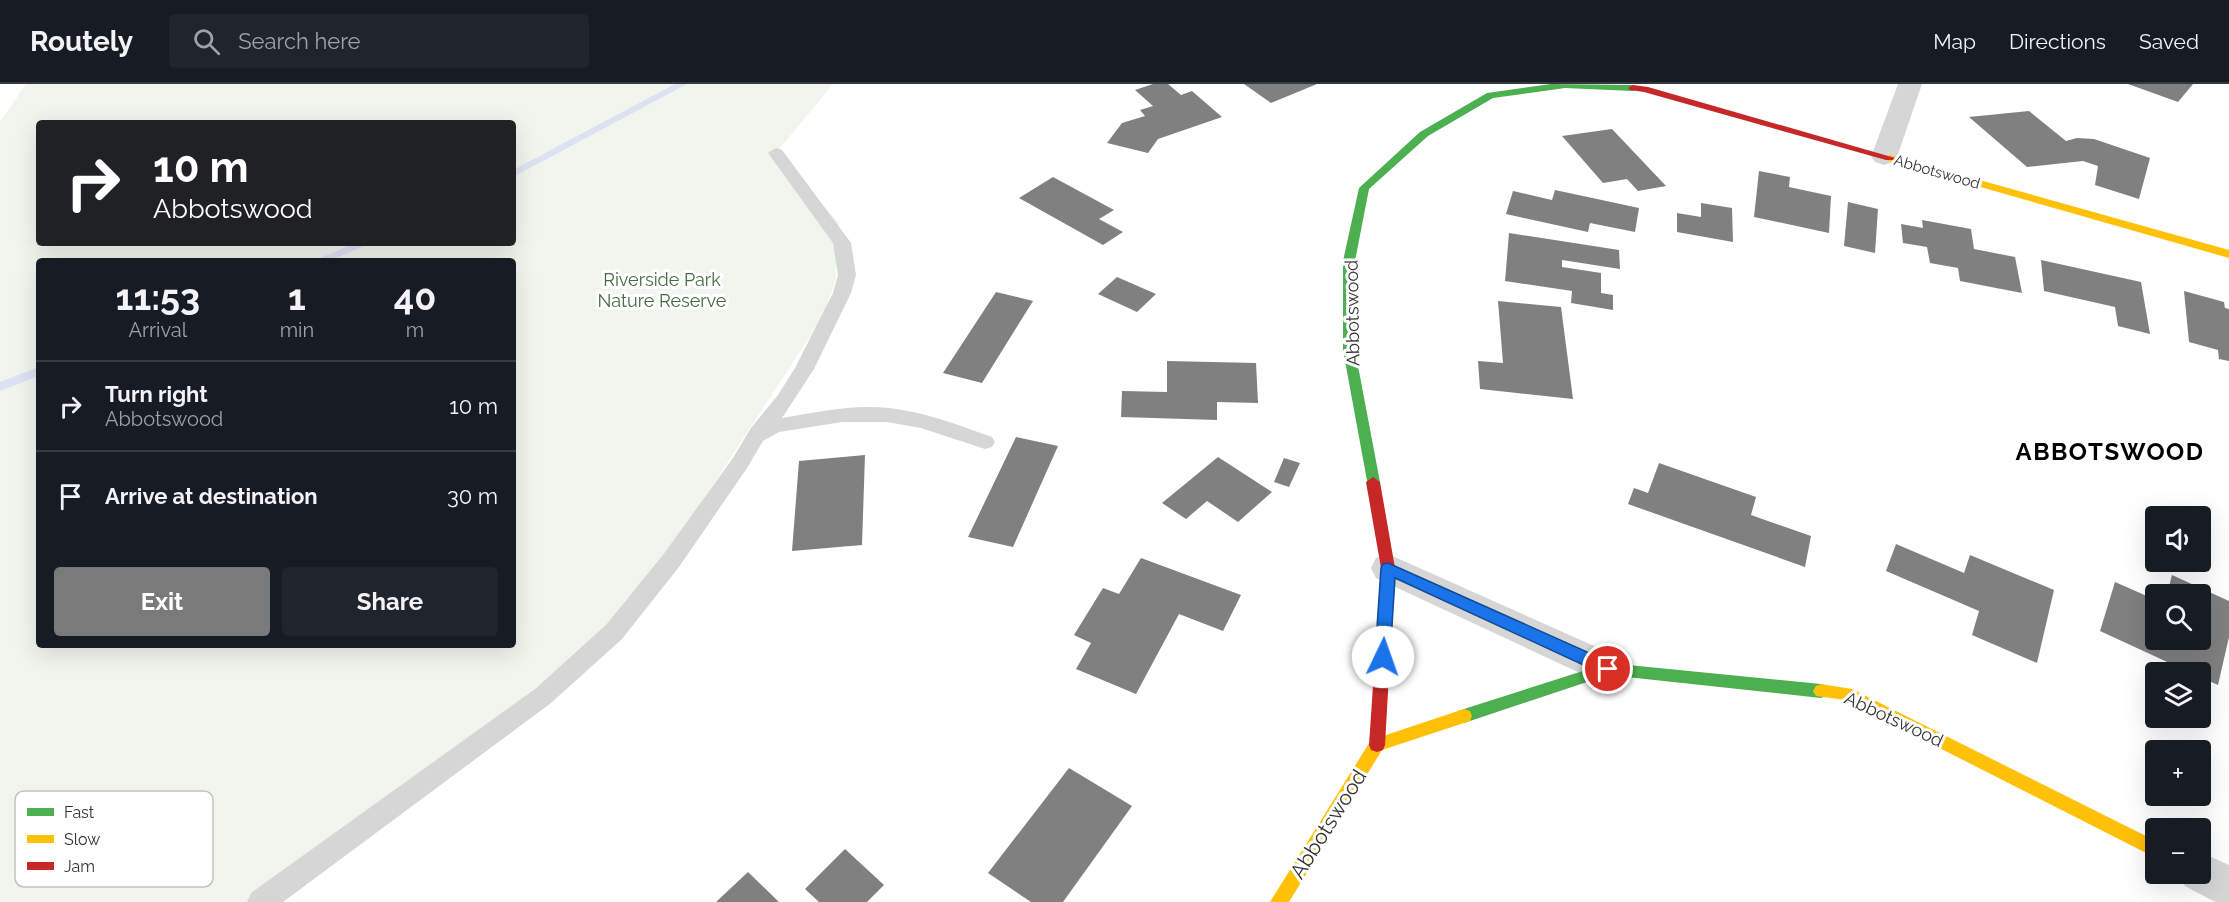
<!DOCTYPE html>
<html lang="en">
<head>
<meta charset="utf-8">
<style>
  :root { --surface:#171b24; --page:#20242c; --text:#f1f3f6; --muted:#9ea1a6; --line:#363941; --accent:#7a7a7a }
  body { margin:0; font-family:Raleway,sans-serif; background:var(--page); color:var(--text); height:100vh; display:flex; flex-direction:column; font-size:22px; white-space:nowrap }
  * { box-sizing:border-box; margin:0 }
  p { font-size:20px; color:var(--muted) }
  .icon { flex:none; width:33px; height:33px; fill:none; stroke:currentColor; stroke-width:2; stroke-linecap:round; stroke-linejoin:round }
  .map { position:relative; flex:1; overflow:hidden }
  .sheet { position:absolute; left:36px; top:174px; width:480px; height:390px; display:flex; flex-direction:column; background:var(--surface); border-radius:6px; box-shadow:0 6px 24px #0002 }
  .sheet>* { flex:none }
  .top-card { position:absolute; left:36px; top:36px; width:480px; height:126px; border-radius:6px; box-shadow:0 6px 24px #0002; background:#202124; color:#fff; overflow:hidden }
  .controls { position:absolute; left:2145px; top:422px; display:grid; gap:12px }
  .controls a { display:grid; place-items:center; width:66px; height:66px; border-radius:6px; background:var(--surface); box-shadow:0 6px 24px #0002; font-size:30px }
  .pin { position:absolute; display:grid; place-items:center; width:51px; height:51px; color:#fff; margin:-26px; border:3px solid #fff; border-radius:50%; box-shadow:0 2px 6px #0007 }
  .me { position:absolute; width:66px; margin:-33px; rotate:3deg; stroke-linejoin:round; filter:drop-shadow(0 0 4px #0008) }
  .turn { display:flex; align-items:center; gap:21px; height:126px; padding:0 18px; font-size:27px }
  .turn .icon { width:78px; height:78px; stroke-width:2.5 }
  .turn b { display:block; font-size:42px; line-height:51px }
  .eta { display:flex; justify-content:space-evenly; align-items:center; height:102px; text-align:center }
  .eta b { font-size:36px; font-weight:700; line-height:42px }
  .button { display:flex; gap:12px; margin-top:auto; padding:12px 18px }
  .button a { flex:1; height:69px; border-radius:6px; background:var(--accent); color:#fff; font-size:24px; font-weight:700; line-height:69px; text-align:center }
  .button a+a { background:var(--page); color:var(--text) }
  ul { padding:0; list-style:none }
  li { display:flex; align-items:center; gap:18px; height:90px; padding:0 18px; border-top:2px solid var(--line) }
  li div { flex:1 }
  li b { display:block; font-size:22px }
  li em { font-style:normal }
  header { display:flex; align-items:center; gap:36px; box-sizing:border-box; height:84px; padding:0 30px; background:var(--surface); border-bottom:2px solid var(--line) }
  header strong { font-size:28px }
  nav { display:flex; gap:33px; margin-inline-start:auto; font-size:21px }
  .search { width:420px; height:54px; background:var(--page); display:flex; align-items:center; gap:15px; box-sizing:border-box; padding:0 21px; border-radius:6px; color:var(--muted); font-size:22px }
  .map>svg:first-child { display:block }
</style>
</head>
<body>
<header>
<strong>Routely</strong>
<div class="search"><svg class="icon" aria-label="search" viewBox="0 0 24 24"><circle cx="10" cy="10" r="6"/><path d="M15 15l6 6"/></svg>Search here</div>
<nav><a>Map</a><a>Directions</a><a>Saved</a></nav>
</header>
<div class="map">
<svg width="2229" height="818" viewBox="0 0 2229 818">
  <rect width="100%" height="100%" fill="#fff"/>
  <!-- green -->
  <path fill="#f0f5ee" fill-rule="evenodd" d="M26,0H833L776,69L839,139L835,198L822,234L673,462L634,512L579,569L269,818H0V38ZM39,39H513V159H39ZM39,177H513V561H39Z"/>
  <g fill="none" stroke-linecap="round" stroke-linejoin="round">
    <!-- stream -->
    <path fill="#dde2f2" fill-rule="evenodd" d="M675,0H687L513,93V86Z
      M355,159H371L329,177H313Z
      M39,283V292L0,307V298Z"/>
  </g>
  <!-- building -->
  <path fill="#808080" d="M1153,0H1168L1181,11L1192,7L1222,33L1158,55L1148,69L1107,59L1122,39L1145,32L1140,26L1153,22L1135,6Z
    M1244,0H1317L1271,19Z
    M2128,0H2193L2178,18Z
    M2029,27L2066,57L2077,54L2094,55L2150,74L2139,115L2095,101L2098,82L2083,77L2027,83L1969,33Z
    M1612,45L1666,102L1638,107L1627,95L1603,99L1562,52Z
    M1759,87L1790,93L1789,103L1831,112L1829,149L1754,133Z
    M1053,93L1114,126L1099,135L1123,148L1103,161L1019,114Z
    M1555,106L1639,124L1635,148L1590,139L1588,148L1506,130L1513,107L1552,116Z
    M1848,118L1878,125L1875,169L1844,162Z
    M1701,119L1732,124L1733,158L1677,148V129L1701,133Z
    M1922,136L1971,145L1974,165L2015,173L2022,209L1960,197L1958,184L1930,179L1927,163L1903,159L1901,140L1923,144Z
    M1509,149L1619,166L1620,185L1562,176V183L1601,189V209L1613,211V226L1571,219L1572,207L1505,197Z
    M2041,176L2141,198L2150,250L2118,242L2115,223L2044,207Z
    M1117,193L1156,210L1137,228L1098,210Z
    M2184,207L2224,218L2225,224L2229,225V277L2219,275L2218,266L2189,258Z
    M996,208L1033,217L982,299L943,289Z
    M1498,217L1561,223L1573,315L1480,305L1478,277L1503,279Z
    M1167,277L1256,279L1258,319L1217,318V336L1121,333L1122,307L1167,308Z
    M1016,353L1058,362L1013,463L968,453Z
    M865,371L862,461L792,467L799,377Z
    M1218,373L1272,408L1238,438L1207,417L1186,435L1162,419Z
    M1284,374L1300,379L1289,403L1274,398Z
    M1659,379L1756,413L1751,431L1811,452L1805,483L1628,420L1634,404L1648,409Z
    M1896,460L1964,489L1970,471L2054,506L2037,579L1972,551L1979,527L1886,487Z
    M1141,474L1241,511L1223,547L1179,530L1136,610L1076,585L1091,559L1074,551L1103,504L1119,510Z
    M2172,491L2229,517V553L2218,601L2200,593V588H2189L2100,547L2115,498L2156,516V555H2200V510H2167Z
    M1069,684L1132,722L1063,818H1031L988,789Z
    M845,765L884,801L867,818H819L805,805Z
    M748,788L779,818H716Z"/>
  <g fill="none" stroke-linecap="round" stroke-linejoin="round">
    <!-- lane -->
    <path fill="#d6d6d6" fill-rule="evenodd" d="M776,64L782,66L851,159L856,191L851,209L814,285L782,334C817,328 853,320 889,324C925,328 958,341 992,353L995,358L992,363L985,365L921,344L887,338H842L779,348L763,357L747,384L679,483L622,555L551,619L283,818H247L251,809L535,605L606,541L663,471L733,374L751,344L778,311L795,284L833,209L838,191L833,159L768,69Z"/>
    <!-- street -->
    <path fill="#d6d6d6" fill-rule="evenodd" d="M1898,0H1922L1897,73L1893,78L1884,81L1875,78L1871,73Z
      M1388,470L1621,574L1627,585L1621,596L1608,601L1595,596L1376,494L1371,484L1376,474Z
      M2200,768L2229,781V818H2215L2185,802L2179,789H2200Z"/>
    <!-- fast -->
    <path fill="#4caf50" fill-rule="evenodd" d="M1551,0L1633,1L1638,4L1633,7L1565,4L1493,14L1428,52L1369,105L1355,177V266L1380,398L1373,403L1368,402L1343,266V177L1359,104L1420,48L1487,9Z
      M1608,579L1821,600L1826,602L1829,607L1826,612L1821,614L1608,591L1464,639L1458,637L1456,632L1458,627L1464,625Z"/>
    <!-- slow -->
    <path fill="#ffc107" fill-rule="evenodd" d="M1890,71L2229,166V174L1886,76V72Z
      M1821,600L1852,605L2156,757V774L1845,616L1816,612L1813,607L1816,602Z
      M1464,625L1470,627L1472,632L1470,637L1382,666L1289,818H1270L1371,656Z"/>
    <!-- jam -->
    <path fill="#c62828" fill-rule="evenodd" d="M1633,1L1648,3L1895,74L1894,76H1886L1644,8L1630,6L1628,4Z
      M1373,393L1380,398L1395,484L1385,661L1383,666L1377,668L1371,666L1369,661L1381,484L1366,398Z"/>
  </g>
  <!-- route -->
  <path fill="#1a73e8" stroke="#114b97" stroke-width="1.5" d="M1388,479L1614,580L1616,585L1614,590L1608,592L1603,590L1395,494L1390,573L1388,577L1383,579L1377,577L1375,573L1381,484L1383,480Z"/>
  <g text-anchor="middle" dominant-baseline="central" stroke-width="6" stroke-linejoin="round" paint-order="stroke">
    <!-- far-street labels -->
    <g font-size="15" fill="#323232" stroke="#fff">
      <text transform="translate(1937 88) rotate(16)">Abbotswood</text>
    </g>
    <!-- park labels -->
    <g font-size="18" fill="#456c40" stroke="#fff">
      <text x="662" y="195">Riverside Park<tspan x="662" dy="21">Nature Reserve</tspan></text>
    </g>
    <!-- street labels -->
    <g font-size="18" fill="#323232" stroke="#fff">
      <text transform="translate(1352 229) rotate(-91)">Abbotswood</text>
      <text transform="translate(1894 635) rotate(25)">Abbotswood</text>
    </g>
    <!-- near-street labels -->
    <g font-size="21" fill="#323232" stroke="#fff">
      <text transform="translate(1328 740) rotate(-58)">Abbotswood</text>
    </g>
    <!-- district labels -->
    <g font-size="24" font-weight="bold" letter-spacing="1.5" fill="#000" stroke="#fff">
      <text x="2110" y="367">ABBOTSWOOD</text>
    </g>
  </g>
  <!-- legend -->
  <rect x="15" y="707" width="198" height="96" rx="9" fill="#fff" stroke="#c2c2c2" stroke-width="1.5"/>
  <rect x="27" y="724" width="27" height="8" fill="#4caf50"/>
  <rect x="27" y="751" width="27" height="8" fill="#ffc107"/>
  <rect x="27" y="778" width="27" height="8" fill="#c62828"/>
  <g font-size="16" fill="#323232">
    <text x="64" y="734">Fast</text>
    <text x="64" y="761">Slow</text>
    <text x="64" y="788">Jam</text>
  </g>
</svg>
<div class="controls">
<a><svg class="icon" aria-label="sound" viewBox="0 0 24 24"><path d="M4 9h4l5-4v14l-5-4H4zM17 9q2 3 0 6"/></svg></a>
<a><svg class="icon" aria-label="search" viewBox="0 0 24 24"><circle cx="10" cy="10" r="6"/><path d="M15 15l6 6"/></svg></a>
<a><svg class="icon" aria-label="layers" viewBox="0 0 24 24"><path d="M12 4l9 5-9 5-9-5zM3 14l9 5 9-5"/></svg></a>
<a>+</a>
<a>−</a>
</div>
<div class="pin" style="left:1608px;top:585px;background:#d93025"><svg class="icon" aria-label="arrive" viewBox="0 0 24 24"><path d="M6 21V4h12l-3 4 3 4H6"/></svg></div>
<svg class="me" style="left:1383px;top:573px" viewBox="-20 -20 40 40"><circle r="19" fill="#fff"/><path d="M0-13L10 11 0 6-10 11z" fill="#1a73e8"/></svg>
<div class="top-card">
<div class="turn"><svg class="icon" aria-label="right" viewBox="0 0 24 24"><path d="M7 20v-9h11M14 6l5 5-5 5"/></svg><div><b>10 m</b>Abbotswood</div></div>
</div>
<section class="sheet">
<div class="eta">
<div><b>11:53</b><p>Arrival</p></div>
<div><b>1</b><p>min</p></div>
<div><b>40</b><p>m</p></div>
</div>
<ul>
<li><svg class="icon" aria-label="right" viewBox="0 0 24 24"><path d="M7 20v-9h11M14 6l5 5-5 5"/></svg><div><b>Turn right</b><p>Abbotswood</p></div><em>10 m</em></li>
<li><svg class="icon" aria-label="arrive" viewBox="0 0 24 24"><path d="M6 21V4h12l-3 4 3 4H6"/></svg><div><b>Arrive at destination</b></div><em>30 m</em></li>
</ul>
<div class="button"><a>Exit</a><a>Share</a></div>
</section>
</div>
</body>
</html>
